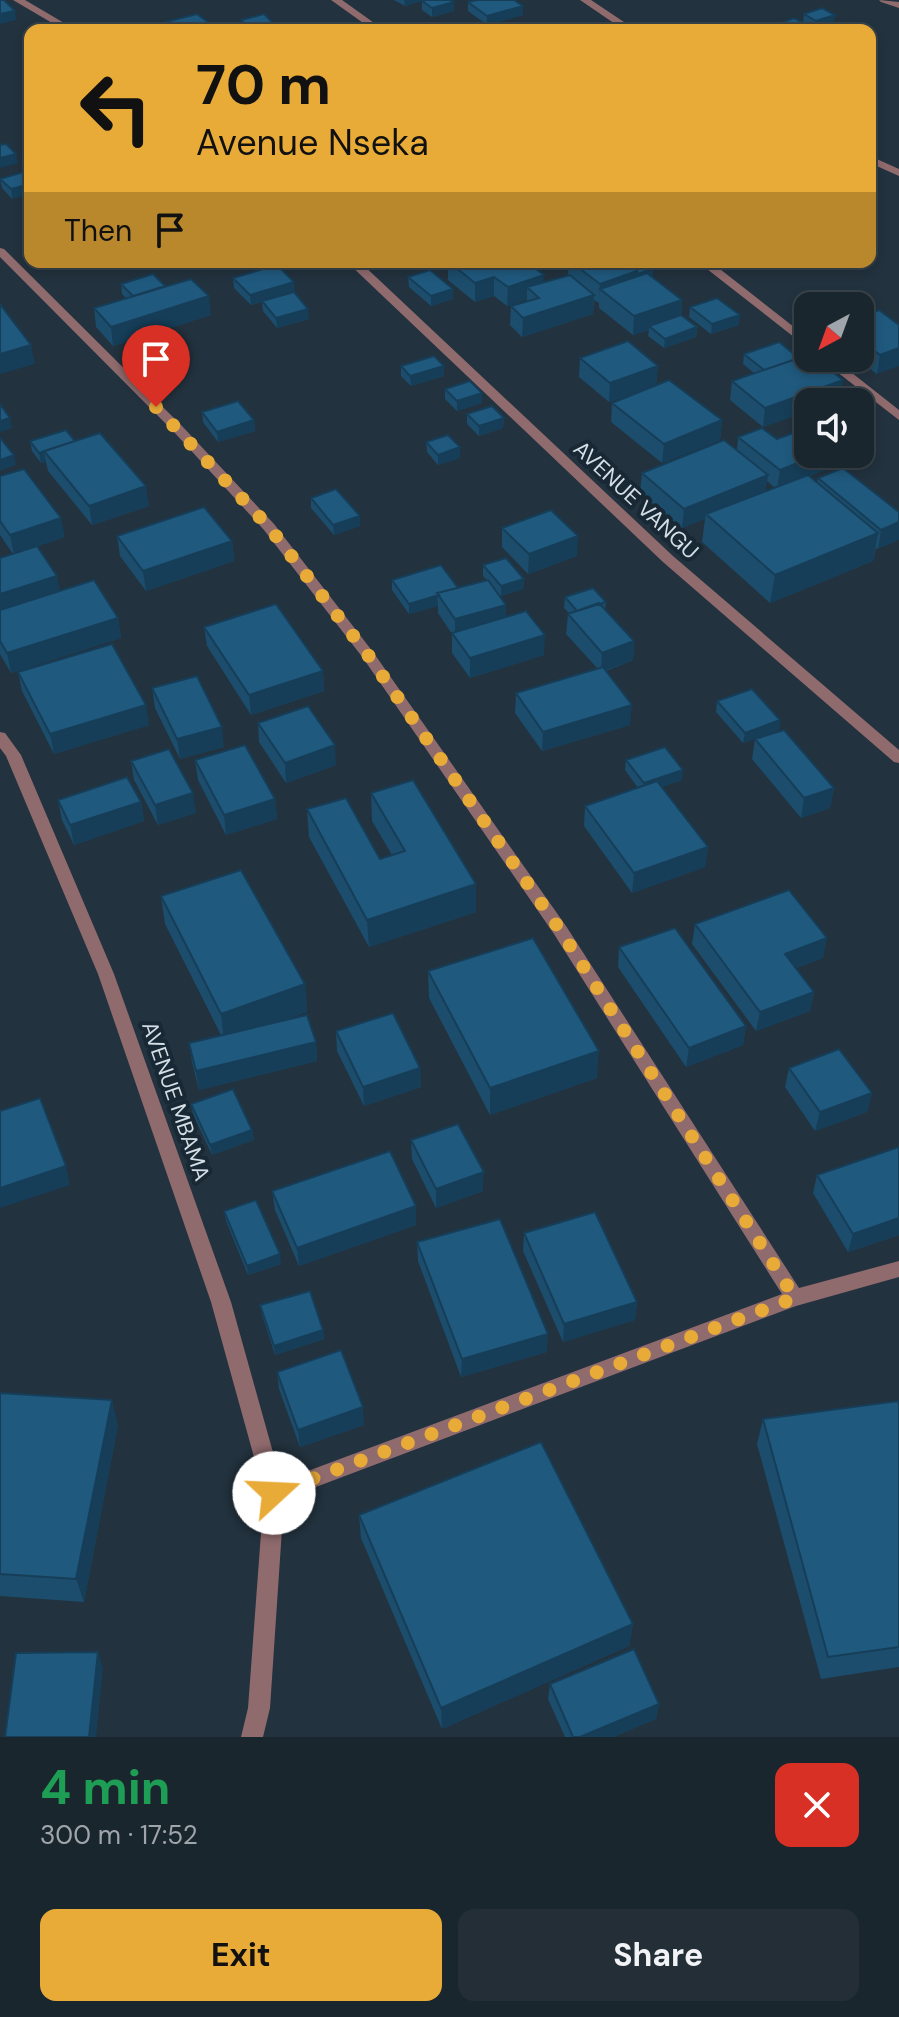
<!DOCTYPE html>
<html lang="en">
<head>
<meta charset="utf-8">
<style>
  :root { --surface:#1a262e; --page:#232e36; --text:#f1f3f6; --muted:#9fa5aa; --line:#38434a; --accent:#e9ab37 }
  body { margin:0; font-family:"DM Sans",sans-serif; background:var(--page); color:var(--text); height:100vh; display:flex; flex-direction:column; font-size:30px; white-space:nowrap }
  * { box-sizing:border-box; margin:0 }
  p { font-size:26px; color:var(--muted) }
  .icon { flex:none; width:44px; height:44px; fill:none; stroke:currentColor; stroke-width:2; stroke-linecap:round; stroke-linejoin:round }
  .map { position:relative; height:1737px; overflow:hidden }
  .side { display:flex; flex-direction:column; background:var(--surface); flex:1 }
  .side>* { flex:none }
  .hud { position:absolute; left:24px; top:24px; width:852px; height:244px; border-radius:16px; box-shadow:0 4px 12px #0003,0 0 0 2px var(--line); background:#e9ab37; color:#111; overflow:hidden }
  .needle { width:52px; rotate:221deg }
  .tools { position:absolute; left:794px; top:292px; display:grid; gap:16px }
  .tools a { display:grid; place-items:center; width:80px; height:80px; border-radius:16px; background:var(--surface); box-shadow:0 4px 12px #0003,0 0 0 2px var(--line); font-size:40px }
  .pin { position:absolute; display:grid; place-items:center; width:68px; height:68px; color:#fff; margin:-82px -34px; border-radius:50% 50% 50% 0; rotate:-45deg; box-shadow:0 0 8px #0007 }
  .pin .icon { rotate:45deg }
  .me { position:absolute; width:88px; margin:-44px; rotate:70deg; stroke-linejoin:round; filter:drop-shadow(0 0 6px #0008) }
  .turn { display:flex; align-items:center; gap:28px; height:168px; padding:0 40px; font-size:36px }
  .turn .icon { width:104px; height:104px; stroke-width:2.5 }
  .turn b { display:block; font-size:56px; line-height:68px }
  .then { display:flex; align-items:center; height:76px; padding:0 40px; background:#0003; gap:16px; font-size:30px }
  .round { display:grid; place-items:center; flex:none; width:84px; height:84px; border-radius:16px; background:var(--page) }
  .headline { display:flex; align-items:center; justify-content:space-between; height:136px; padding:0 40px }
  h1 { font-size:48px; font-weight:700; line-height:60px; color:#1e9e55 }
  .button { display:flex; gap:16px; margin-top:auto; padding:16px 40px }
  .button a { flex:1; height:92px; border-radius:16px; background:var(--accent); color:#111; font-size:32px; font-weight:700; line-height:92px; text-align:center }
  .button a+a { background:var(--page); color:var(--text) }
  .map>svg:first-child { display:block }
</style>
</head>
<body>
<div class="map">
<svg width="899" height="1737" viewBox="0 0 899 1737">
  <rect width="100%" height="100%" fill="#22323e"/>
  <g fill="none" stroke-linecap="round" stroke-linejoin="round">
    <!-- street -->
    <path fill="#906b6e" fill-rule="evenodd" d="M13,0H25L76,30H64Z
      M331,0H342L384,30H373Z
      M580,0H591L636,30H624Z
      M879,0L899,2V8L881,2Z
      M870,156L899,169V176L870,163Z
      M0,248L4,249L182,426L274,524L373,652L566,926L799,1288L899,1261V1277L796,1306L284,1499L270,1708L263,1737H241L248,1708L264,1493L211,1302L98,974L6,756L0,748V732L5,733L21,755L114,974L231,1302L281,1481L782,1294L554,934L363,658L264,530L174,432L0,257Z
      M347,262H360L673,556L899,750V763L894,762L663,562Z
      M698,262H711L808,338V348Z
      M819,358H833L899,410V420Z"/>
  </g>
  <!-- wall -->
  <path fill="#1c4d6c" fill-rule="evenodd" d="M394,0H425L405,6Z
    M422,1L454,2V11L432,17L422,10Z
    M468,2L523,15L487,25L468,11Z
    M804,14L835,15L833,24L817,30H780L781,23H803Z
    M241,20L275,25L276,30H243L241,29Z
    M165,22L210,30H166Z
    M30,170L12,199L2,188L0,179Z
    M30,200V228L25,201Z
    M448,262L543,283L568,275L569,262H644L653,277L682,300L681,315L697,327L696,337L664,348L648,336L649,330L633,335L599,308V303L594,300L593,314L522,337L510,325L511,306L527,302V299L507,306L494,296L475,302L448,280Z
    M408,277L453,289V299L431,306L409,287Z
    M233,278L295,292L287,294L309,319L277,328L263,311L262,302L251,305L234,288Z
    M121,284L165,286L211,315L113,346L96,327L94,308L126,298L122,294Z
    M690,307L739,325L711,334L689,317Z
    M860,317L899,325L877,374L855,358H860Z
    M744,354L840,399L832,402H808V411L763,427L730,400L732,381L754,373L743,364Z
    M580,358L658,366L656,385L609,402L579,377Z
    M401,366L444,376L411,386L401,376Z
    M445,389L482,403L457,411L445,399Z
    M612,403L722,420L720,440L662,463L611,422Z
    M202,412L254,420L255,431L218,442L203,422Z
    M467,414L504,418L503,428L479,436L467,424Z
    M738,437L777,439L830,468L810,476L817,482L818,478L899,512L878,549L876,548L873,561L770,603L702,542L705,519L682,528L640,493L642,473L737,450ZM767,481L775,488L765,491Z
    M30,441H75L149,506L92,525L48,471L46,462L41,463L32,451Z
    M426,442L460,447V458L438,465L427,452Z
    M0,476L65,537L38,546L60,591L118,618L121,638L11,673L0,654V558L13,554L0,535Z
    M311,498L360,526L334,535L311,508Z
    M502,528L577,556L528,574L502,547Z
    M117,536L232,541L234,561L146,591L120,556Z
    M483,565L524,579L523,589L501,596L496,591L506,617L544,655L470,678L452,653V634L438,613V606L409,614L392,590V580L458,588L487,580L483,576Z
    M565,597L606,602L605,610L634,641L633,660L606,671L630,725L542,751L515,713L516,693L598,669L566,634L568,614H570L564,608Z
    M204,627L323,671L324,691L251,715L207,646Z
    M18,672L149,725L54,754L22,691Z
    M152,688L224,747L180,759L155,708Z
    M717,701L780,720L779,730L743,743L716,712Z
    M258,723L336,765L286,783L259,742Z
    M755,739L834,788L830,808L801,818L752,759Z
    M195,760L275,799L277,819L226,835L198,780Z
    M626,760L682,780L662,787L708,847L705,867L632,893L584,826L585,806L638,788L625,770Z
    M131,761L196,813L158,825L134,780Z
    M371,793L476,912L369,947L309,837L307,809L380,859L392,855L372,821Z
    M58,800L141,802L144,821L74,845L62,820Z
    M161,896L305,984L307,1012L281,1021L316,1042L317,1061L199,1090L192,1062L189,1043L221,1035L165,924Z
    M695,924L823,958L796,968L814,992L810,1011L756,1031L692,944Z
    M619,947L746,1026L743,1045L686,1067L618,967Z
    M428,971L597,1078L490,1115L429,998Z
    M336,1031L420,1068L421,1087L364,1106L337,1051Z
    M789,1068L872,1093L867,1112L815,1131L785,1087Z
    M191,1104L252,1130L254,1140L212,1155L193,1114Z
    M411,1140L483,1191L436,1208L412,1159Z
    M899,1147V1235L848,1252L813,1193L817,1175Z
    M272,1191L416,1225L299,1266L275,1210Z
    M224,1211L281,1264L248,1275L226,1221Z
    M524,1233L637,1302L635,1320L563,1342L523,1251Z
    M417,1242L547,1352L461,1377L418,1261Z
    M260,1305L323,1330L324,1339L275,1355L262,1315Z
    M277,1372L364,1425L300,1447L279,1389Z
    M0,1393L118,1425L84,1602L0,1596Z
    M899,1405V1667L821,1679L757,1444L763,1419Z
    M359,1515L633,1624L629,1646L442,1729L361,1538Z
    M550,1684L659,1704L656,1719L613,1737H565L548,1699Z"/>
  <!-- shaded-wall -->
  <path fill="#163e58" d="M404,0H425L405,6Z
    M454,2V11L432,17V8Z
    M523,6V15L487,25V16Z
    M15,11L16,20L0,24V14Z
    M835,15L833,24L815,30L816,21Z
    M209,23L210,30H183Z
    M275,25L276,30H254Z
    M16,154L18,163L0,168V158Z
    M30,184V194L12,199L11,189Z
    M653,268V278L638,283V274Z
    M637,271L636,290L600,289L599,303L600,284Z
    M544,275L543,294L527,287V299L507,306L508,287Z
    M494,277V296L475,302V283Z
    M294,282L295,292L251,305L250,295Z
    M453,289V299L431,306V296Z
    M594,295L593,314L522,337L523,318Z
    M209,296L211,315L113,346L111,327Z
    M682,300L680,319L649,326V330L633,335L634,316Z
    M308,309L309,319L277,328L276,318Z
    M740,315L739,325L711,334L712,324Z
    M697,327L696,337L664,348L665,339Z
    M31,345L35,364L0,374V354Z
    M899,348V366L877,374L880,355Z
    M444,366V376L411,386L410,376Z
    M658,366L656,385L609,402L610,383Z
    M843,380L840,399L832,402H808V411L763,427L765,408Z
    M482,393V403L457,411V401Z
    M10,418L12,428L0,432V421Z
    M504,418L503,428L479,436V426Z
    M254,420L255,431L218,442L217,432Z
    M722,420L720,440L662,463L664,444Z
    M460,447V458L438,465V455Z
    M44,452L46,462L41,463L39,453Z
    M820,454H832L830,468L777,489L780,470Z
    M14,455L16,465L0,471V460Z
    M768,475L765,494L706,514L705,519L682,528L684,509Z
    M146,486L149,506L92,525L89,506Z
    M360,516V526L334,535L333,525Z
    M61,518L65,537L14,555L10,535Z
    M899,522V540L878,549L881,530Z
    M878,533L873,561L770,603L775,575Z
    M578,536L577,556L528,574L529,554Z
    M232,541L234,561L146,591L143,571Z
    M57,576L61,596L0,616V594Z
    M524,579L523,589L501,596V586Z
    M437,595L438,606L409,614V604Z
    M506,605V625L455,639V619Z
    M118,618L121,638L11,673L7,653Z
    M545,635L544,655L470,678V658Z
    M634,641L633,660L601,672L602,653Z
    M323,671L324,691L251,715L249,695Z
    M146,705L149,725L54,754L50,734Z
    M632,705L630,725L542,751L543,732Z
    M780,720L779,730L743,743L745,733Z
    M222,727L224,747L180,759L177,739Z
    M335,745L336,765L286,783L285,763Z
    M683,770L682,780L643,794L644,783Z
    M834,788L830,808L801,818L804,798Z
    M193,793L196,813L158,825L155,805Z
    M275,799L277,819L226,835L224,815Z
    M141,802L144,821L74,845L70,825Z
    M708,847L705,867L632,893L634,873Z
    M476,884V912L369,947L367,920Z
    M827,938L823,958L782,973L785,954Z
    M305,984L307,1012L224,1041L221,1014Z
    M814,992L810,1011L756,1031L760,1012Z
    M746,1026L743,1045L686,1067L689,1048Z
    M316,1042L317,1061L199,1090L196,1071Z
    M599,1051L597,1078L490,1115V1088Z
    M420,1068L421,1087L364,1106L363,1087Z
    M872,1093L867,1112L815,1131L820,1112Z
    M252,1130L254,1140L212,1155L210,1145Z
    M66,1166L70,1185L0,1208V1188Z
    M484,1172L483,1191L436,1208V1189Z
    M416,1206V1225L299,1266L297,1248Z
    M899,1218V1235L848,1252L853,1234Z
    M280,1254L281,1264L248,1275L247,1266Z
    M637,1302L635,1320L563,1342L564,1324Z
    M323,1330L324,1339L275,1355L274,1346Z
    M548,1334L547,1352L461,1377L462,1359Z
    M112,1400L118,1425L84,1602L76,1579Z
    M363,1407L364,1425L300,1447L298,1430Z
    M633,1624L629,1646L442,1729L441,1708Z
    M98,1652L103,1668L96,1737H89Z
    M659,1704L656,1719L613,1737H580Z"/>
  <!-- building -->
  <path fill="#20597e" stroke="#163e58" stroke-width="2" d="M0,0H4L15,11L0,14Z
    M426,0H450L454,2L432,8L422,1Z
    M477,0H514L523,6L487,16L468,2Z
    M822,8L835,15L816,21L804,14Z
    M197,14L209,23L183,30H175L165,22Z
    M264,14L275,25L252,30L241,20Z
    M794,18L817,30H795L781,23Z
    M6,144L16,154L0,158V145Z
    M30,170V184L11,189L0,179Z
    M449,262H527L544,275L508,287L494,277L475,283Z
    M571,262H625L637,271L600,284Z
    M625,262H644L653,268L638,274L637,271Z
    M277,265L294,282L250,295L233,278Z
    M430,270L453,289L431,296L408,277Z
    M647,273L682,300L634,316L600,289Z
    M153,274L165,286L133,296L121,284Z
    M570,275L594,295L523,318L511,306L539,298L527,287Z
    M191,279L209,296L111,327L94,308Z
    M294,292L308,309L276,318L262,301Z
    M717,298L740,315L712,324L690,307Z
    M0,304L31,345L0,354Z
    M879,310L899,325V348L880,355L860,340V317Z
    M681,315L697,327L665,339L649,326Z
    M628,341L658,366L610,383L580,358Z
    M779,342L799,358L764,370L744,354Z
    M808,355V358H815L843,380L765,408L732,381Z
    M434,356L444,366L410,376L401,366Z
    M669,380L722,420L664,444L612,403Z
    M470,381L482,393L457,401L445,389Z
    M238,401L254,420L217,432L202,412Z
    M0,404L10,418L0,421Z
    M492,406L504,418L479,426L467,414Z
    M762,428L777,439L806,428L808,430V454H820L780,470L738,437Z
    M66,430L75,441L39,453L30,441Z
    M100,433L146,486L89,506L44,451Z
    M448,435L460,447L438,455L426,442Z
    M0,438L14,455L0,460Z
    M724,440L768,475L684,509L642,473Z
    M843,468L899,512V522L881,530L818,478Z
    M24,469L61,518L10,535L0,521V476Z
    M808,475L878,533L775,575L706,514Z
    M336,489L360,516L333,525L311,498Z
    M204,507L232,541L143,571L117,536Z
    M551,510L578,536L529,554L502,528Z
    M37,546L57,576L0,594V558Z
    M506,558L524,579L501,586L483,565Z
    M441,565L458,588L437,593L439,595L409,604L392,580Z
    M94,580L118,618L7,653L0,641V610Z
    M488,580L506,605L455,619L437,593Z
    M593,588L606,602L577,611L565,597Z
    M599,603L634,641L602,653L568,614Z
    M276,604L323,671L249,695L204,627Z
    M526,611L545,635L470,658L452,633Z
    M112,644L146,705L50,734L18,672Z
    M603,667L632,705L543,732L516,693Z
    M197,676L222,727L177,739L152,688Z
    M752,689L780,720L745,733L717,701Z
    M308,706L335,745L285,763L258,723Z
    M784,730L834,788L804,798L755,739Z
    M245,745L275,799L224,815L195,760Z
    M665,747L683,770L644,783L626,760Z
    M169,749L193,793L155,805L131,761Z
    M127,777L141,802L70,825L58,800Z
    M413,780L476,884L367,920L307,809L346,798L380,859L405,851L371,793Z
    M657,781L708,847L634,873L585,806Z
    M241,870L305,984L221,1014L161,896Z
    M789,890L827,938L785,954L814,992L760,1012L695,924Z
    M675,928L746,1026L689,1048L619,947Z
    M533,938L599,1051L490,1088L428,971Z
    M393,1013L420,1068L363,1087L336,1031Z
    M307,1015L316,1042L196,1071L189,1043Z
    M839,1049L872,1093L820,1112L789,1068Z
    M233,1089L252,1130L210,1145L191,1104Z
    M40,1098L66,1166L0,1188V1111Z
    M458,1124L484,1172L436,1189L411,1140Z
    M899,1147V1218L853,1234L817,1175Z
    M390,1151L416,1206L297,1248L272,1191Z
    M256,1200L280,1254L247,1266L224,1211Z
    M595,1212L637,1302L564,1324L524,1233Z
    M500,1219L548,1334L462,1359L417,1242Z
    M310,1291L323,1330L274,1346L260,1305Z
    M341,1350L363,1407L298,1430L277,1372Z
    M0,1393L112,1400L76,1579L0,1574Z
    M898,1401L899,1405V1647L828,1657L763,1419Z
    M541,1442L633,1624L441,1708L359,1515Z
    M634,1649L659,1704L580,1737H573L550,1684Z
    M98,1652L89,1737H5L16,1653Z"/>
  <g fill="none" stroke-linecap="round" stroke-linejoin="round">
    <!-- route -->
    <path stroke="#e9ab37" stroke-width="14" stroke-dasharray="0 25.2" d="M156,407L269,527L368,655L560,930L795,1298L274,1493"/>
  </g>
  <g text-anchor="middle" dominant-baseline="central" stroke-width="8" stroke-linejoin="round" paint-order="stroke">
    <!-- street labels -->
    <g font-size="22" fill="#d4dee6" stroke="#182834">
      <text transform="translate(636 500) rotate(43)">AVENUE VANGU</text>
      <text transform="translate(176 1101) rotate(71)">AVENUE MBAMA</text>
    </g>
  </g>
</svg>
<div class="tools">
<a><svg class="needle" viewBox="-14 -14 28 28"><path d="M0-13l5 13h-10z" fill="#e53935"/><path d="M0 13l5-13h-10z" fill="#9fa5aa"/></svg></a>
<a><svg class="icon" aria-label="sound" viewBox="0 0 24 24"><path d="M4 9h4l5-4v14l-5-4H4zM17 9q2 3 0 6"/></svg></a>
</div>
<div class="pin" style="left:156px;top:407px;background:#d93025"><svg class="icon" aria-label="arrive" viewBox="0 0 24 24"><path d="M6 21V4h12l-3 4 3 4H6"/></svg></div>
<svg class="me" style="left:274px;top:1493px" viewBox="-20 -20 40 40"><circle r="19" fill="#fff"/><path d="M0-13L10 11 0 6-10 11z" fill="#e9ab37"/></svg>
<div class="hud">
<div class="turn"><svg class="icon" aria-label="left" viewBox="0 0 24 24"><path d="M17 20v-9H6M10 6l-5 5 5 5"/></svg><div><b>70 m</b>Avenue Nseka</div></div>
<div class="then">Then<svg class="icon" aria-label="arrive" viewBox="0 0 24 24"><path d="M6 21V4h12l-3 4 3 4H6"/></svg></div>
</div>
</div>
<section class="side">
<div class="headline"><div><h1>4 min</h1><p>300 m · 17:52</p></div><a class="round" style="background:#d93025;color:#fff"><svg class="icon" aria-label="close" viewBox="0 0 24 24"><path d="M6 6l12 12M18 6L6 18"/></svg></a></div>
<div class="button"><a>Exit</a><a>Share</a></div>
</section>
</body>
</html>
